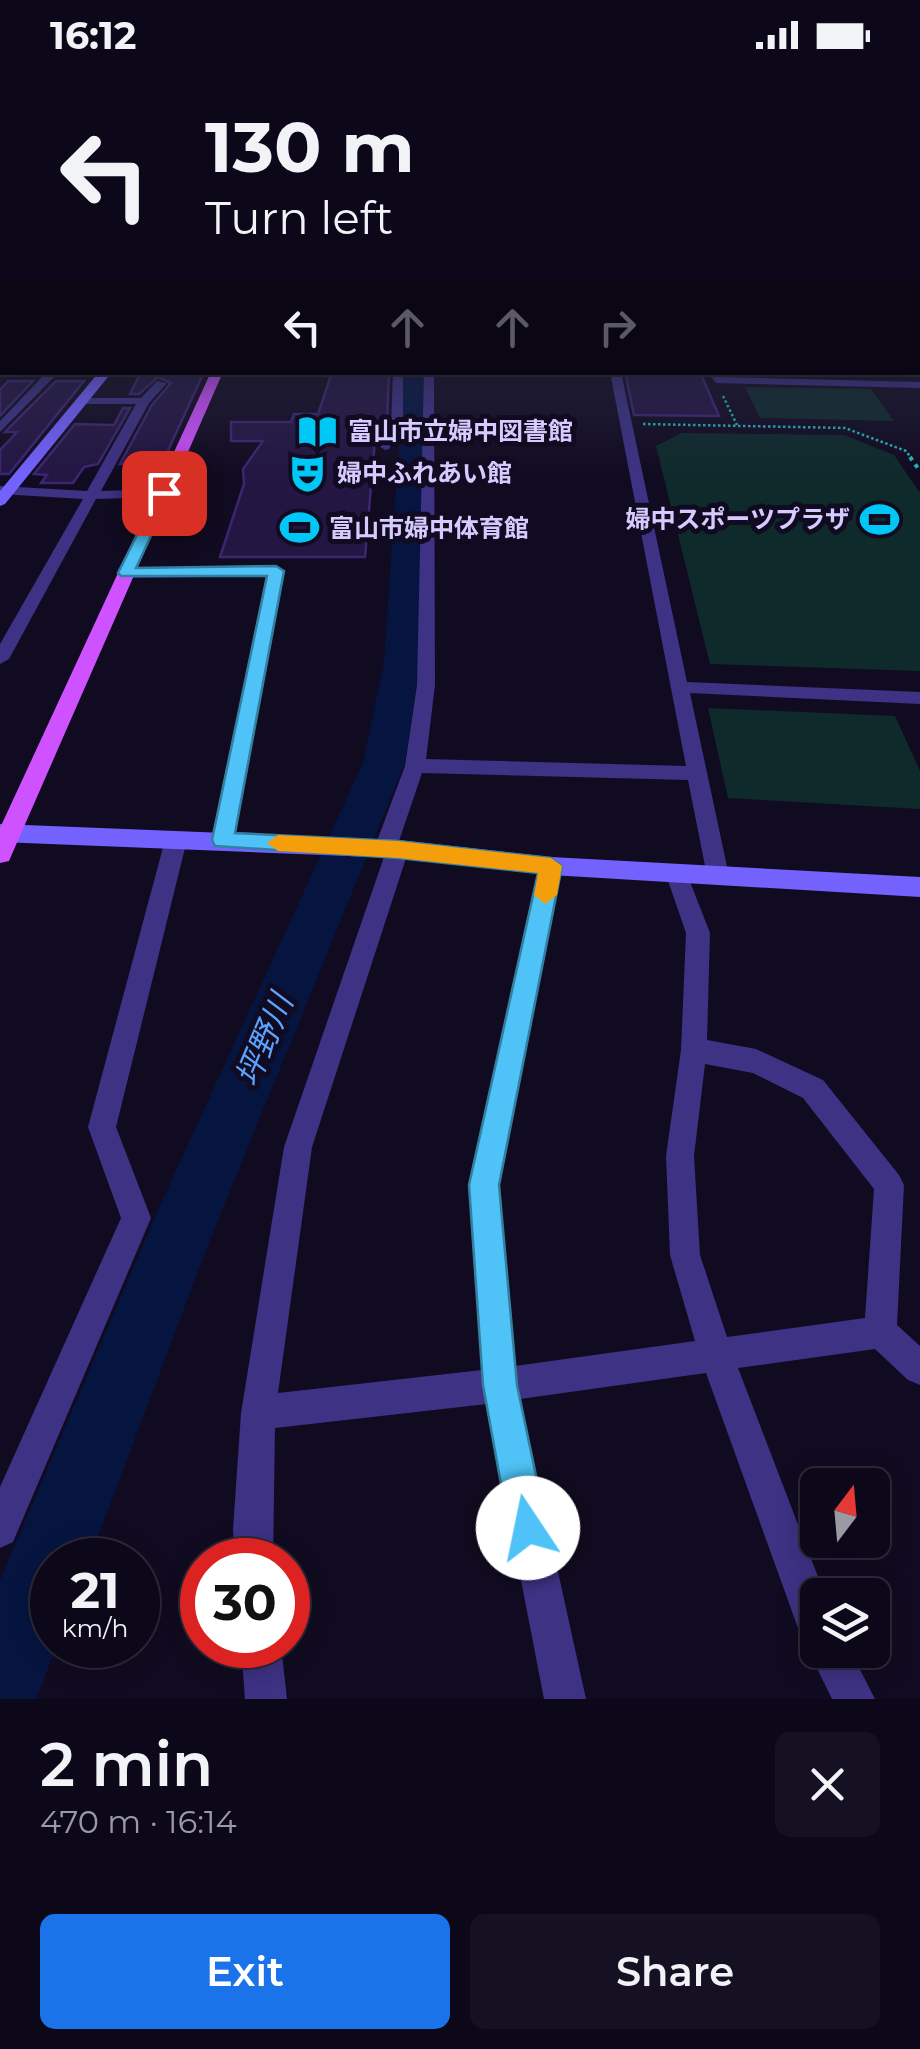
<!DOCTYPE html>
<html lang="en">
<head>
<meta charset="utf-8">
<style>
  :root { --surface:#0d0819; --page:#161122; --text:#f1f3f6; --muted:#9a9aa2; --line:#2d2938; --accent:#1a73e8 }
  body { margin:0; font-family:Montserrat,"Noto Sans JP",sans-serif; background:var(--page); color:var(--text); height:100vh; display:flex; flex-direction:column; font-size:38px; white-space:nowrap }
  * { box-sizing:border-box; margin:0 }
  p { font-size:32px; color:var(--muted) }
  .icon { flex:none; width:55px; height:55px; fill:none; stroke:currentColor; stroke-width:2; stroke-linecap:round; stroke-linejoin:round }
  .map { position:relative; height:1629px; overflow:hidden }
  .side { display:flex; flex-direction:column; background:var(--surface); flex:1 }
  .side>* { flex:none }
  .top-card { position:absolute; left:0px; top:0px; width:920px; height:305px; box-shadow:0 5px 25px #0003,0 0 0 2px var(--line); background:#0d0819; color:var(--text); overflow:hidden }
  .needle { width:65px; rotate:16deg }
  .buttons { position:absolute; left:800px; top:1398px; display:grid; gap:20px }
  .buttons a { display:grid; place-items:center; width:90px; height:90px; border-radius:15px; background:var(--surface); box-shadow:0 5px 25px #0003,0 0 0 2px var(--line); font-size:50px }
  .speed { position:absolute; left:30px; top:1468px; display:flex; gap:20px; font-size:50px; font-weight:700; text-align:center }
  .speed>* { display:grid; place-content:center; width:130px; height:130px; border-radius:50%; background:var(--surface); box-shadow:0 5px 25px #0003,0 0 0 2px var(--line); line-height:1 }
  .speed small { font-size:25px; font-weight:400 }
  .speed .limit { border:15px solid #d22; background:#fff; color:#111 }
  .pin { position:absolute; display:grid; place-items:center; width:85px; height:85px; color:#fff; margin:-42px; border-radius:20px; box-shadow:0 5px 15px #0006 }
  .me { position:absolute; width:110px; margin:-55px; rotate:349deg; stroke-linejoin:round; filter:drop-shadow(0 0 8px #0008) }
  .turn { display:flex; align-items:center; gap:35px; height:210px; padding:0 40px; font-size:45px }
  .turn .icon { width:130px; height:130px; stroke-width:2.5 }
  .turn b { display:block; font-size:70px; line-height:85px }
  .lanes { display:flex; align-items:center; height:95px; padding:0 40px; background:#0003; justify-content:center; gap:50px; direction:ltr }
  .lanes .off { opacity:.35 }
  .round { display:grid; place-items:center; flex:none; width:105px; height:105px; border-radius:15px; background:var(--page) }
  .headline { display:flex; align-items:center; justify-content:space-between; height:170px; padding:0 40px }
  h1 { font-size:60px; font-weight:600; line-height:75px }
  .action { display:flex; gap:20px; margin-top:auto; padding:20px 40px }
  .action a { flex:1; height:115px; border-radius:15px; background:var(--accent); color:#fff; font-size:40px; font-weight:600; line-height:115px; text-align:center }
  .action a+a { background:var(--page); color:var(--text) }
  .status { display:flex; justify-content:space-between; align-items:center; height:70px; padding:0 50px; background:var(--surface); direction:ltr }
  .status svg { height:28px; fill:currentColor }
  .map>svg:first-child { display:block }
</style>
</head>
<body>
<div class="status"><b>16:12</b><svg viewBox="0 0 49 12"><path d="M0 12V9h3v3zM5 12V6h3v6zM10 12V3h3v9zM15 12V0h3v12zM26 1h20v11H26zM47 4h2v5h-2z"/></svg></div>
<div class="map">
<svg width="920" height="1629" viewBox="0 0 920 1629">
  <rect width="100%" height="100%" fill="#110b21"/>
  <!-- green -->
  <path fill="#0e2a2b" d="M745,317L871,319L894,351L760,348Z
    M681,363L844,365L894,385L920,423V601L710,594L656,376Z
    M708,638L895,646L920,701V739L728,728Z"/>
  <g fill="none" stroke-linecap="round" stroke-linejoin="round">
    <!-- river -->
    <path fill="#051540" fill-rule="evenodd" d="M404,302H426L420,592L405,693L212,1165L89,1490H52V1575H57L36,1629H0V1510L157,1142L363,693L384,592Z"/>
  </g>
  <!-- building -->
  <path fill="#231643" stroke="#3c2671" stroke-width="2.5" d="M141,302H204L155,409H129L133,394H120L152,335L171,313L158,307L139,324H130Z
    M332,302H389L387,355L375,370L365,487H220L244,414L243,399L263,371H231V352H291L294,344H318Z
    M625,302H700L719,346L634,345Z
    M8,311H33L0,346V320Z
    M56,311H84L9,404H0V380L17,362H5Z
    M123,338H130L98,394L84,397L73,413H41L47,405L34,404L75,354L114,355Z"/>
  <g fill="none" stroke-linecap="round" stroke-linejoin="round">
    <!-- path-far1 -->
    <path stroke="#24b6ba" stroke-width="2.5" stroke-dasharray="2.5 2.5" stroke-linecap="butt" d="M723,326L737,355
      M643,354L845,358L906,381L912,389"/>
    <!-- path -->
    <path stroke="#24b6ba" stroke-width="4" stroke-dasharray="4 5" stroke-linecap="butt" d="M910,387L920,401"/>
    <!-- street -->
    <path fill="#3d3284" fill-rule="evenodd" d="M0,260H2V266H0Z
      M0,301L2,302L110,304L105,307H54L0,362V351L42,307H0Z
      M393,302H403V356L389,379L385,380L379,376L391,356Z
      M424,302H434L435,615L426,689L686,696L610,302H621L687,612L920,622V634L690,623L729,806L726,812H710L707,806L688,710L422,703L399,771L409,779L312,1077L278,1323L482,1300L469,1115L540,796L551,787L562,796L499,1115L515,1296L695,1271L670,1185L666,1086L681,980L686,863L666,805L669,799H685L710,863L707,970L756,979L823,1010L899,1105L904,1115L897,1255L920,1276V1315L908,1310L875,1279L738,1298L825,1525H818V1580H850L875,1629H832L808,1580L810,1575L804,1572L798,1558L706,1303L520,1329L586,1629H544L487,1334L275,1358L273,1490H235L233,1460L241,1343L284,1077L384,787L374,779L405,696L417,615ZM705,994L753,1003L803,1028L874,1119L865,1248L727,1267L700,1185L694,1086Z
      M707,302H718L720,307L920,312V318L716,313Z
      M157,311L167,313L149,333L101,421L165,419L172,423L165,427L96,429L9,589L0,594V574L83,429L0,424V416L87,421L136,334H84L78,331L84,328H141Z
      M276,496L284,501L234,770L223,778L212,770L267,506L126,508L118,503L126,498Z
      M176,762L187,770L116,1057L151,1148L13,1472L0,1478V1417L121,1148L88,1057L165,770Z
      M241,1575H281L287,1629H245Z"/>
    <!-- secondary -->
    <path fill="#7462ff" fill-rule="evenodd" d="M918,180L920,181V188L918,187Z
      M920,292V300L918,299V293Z
      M99,302H112L5,434L0,436V421Z
      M0,754L398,770L551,787L920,807V827L551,805L398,788L0,772Z"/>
    <!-- primary -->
    <path fill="#ce52ff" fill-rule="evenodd" d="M211,302H223L12,784L9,791L0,793V758Z"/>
  </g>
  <!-- sky -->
  <linearGradient id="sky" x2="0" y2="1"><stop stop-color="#090612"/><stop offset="0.44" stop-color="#32344e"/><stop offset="1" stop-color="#32344e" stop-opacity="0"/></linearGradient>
  <rect width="920" height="407" fill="url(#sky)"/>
  <!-- route -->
  <path fill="#4fc3f7" stroke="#337fa1" stroke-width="2.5" d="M164,419L171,423L136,498L276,496L284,501L235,763L398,771L551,788L562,796L499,1115L517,1315L547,1458L542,1472L528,1477L515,1472L509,1458L483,1315L469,1115L538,803L398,788L215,776L212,770L267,506H121L118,503L158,423Z"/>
  <!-- slow -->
  <path fill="#f59e0b" d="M278,765L398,771L551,788L562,796L557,825L545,834L534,825L538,803L398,788L278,781L267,773Z"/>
  <!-- icons -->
  <defs>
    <symbol id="library-bare" viewBox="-9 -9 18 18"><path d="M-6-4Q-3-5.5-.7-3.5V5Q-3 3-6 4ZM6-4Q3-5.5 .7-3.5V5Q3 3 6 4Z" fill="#00c7f6" stroke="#110b21" stroke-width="2.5" paint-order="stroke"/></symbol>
    <symbol id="theatre-bare" viewBox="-9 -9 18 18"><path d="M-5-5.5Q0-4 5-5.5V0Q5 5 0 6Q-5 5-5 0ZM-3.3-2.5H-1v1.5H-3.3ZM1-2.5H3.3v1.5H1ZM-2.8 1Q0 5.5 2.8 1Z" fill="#00c7f6" stroke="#110b21" stroke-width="2.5" paint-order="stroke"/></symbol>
    <symbol id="stadium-bare" viewBox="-9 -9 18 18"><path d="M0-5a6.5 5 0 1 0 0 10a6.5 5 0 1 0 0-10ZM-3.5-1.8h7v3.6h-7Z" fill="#00c7f6" stroke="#110b21" stroke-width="2.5" paint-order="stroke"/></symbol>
  </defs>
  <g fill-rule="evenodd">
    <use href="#library-bare" x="290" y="334" width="55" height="55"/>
    <use href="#theatre-bare" x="280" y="376" width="55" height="55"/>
    <use href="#stadium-bare" x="852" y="422" width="55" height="55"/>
    <use href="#stadium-bare" x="272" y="430" width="55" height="55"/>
  </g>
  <g text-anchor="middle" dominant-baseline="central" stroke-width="10" stroke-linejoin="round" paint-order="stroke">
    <!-- far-poi labels -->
    <g font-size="25" font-weight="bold" fill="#d6cbff" stroke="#110b21" text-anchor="start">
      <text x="348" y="361">富山市立婦中図書館</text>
      <text x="337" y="403">婦中ふれあい館</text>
      <text x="850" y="449" text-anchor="end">婦中スポーツプラザ</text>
      <text x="329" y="458">富山市婦中体育館</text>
    </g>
    <!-- water labels -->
    <g font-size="32" font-style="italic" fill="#59a3ff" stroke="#110b21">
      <text transform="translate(264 970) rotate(-67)">坪野川</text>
    </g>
  </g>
</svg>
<div class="buttons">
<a><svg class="needle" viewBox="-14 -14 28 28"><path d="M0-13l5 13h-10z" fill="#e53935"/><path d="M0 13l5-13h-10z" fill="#9a9aa2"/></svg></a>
<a><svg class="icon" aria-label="layers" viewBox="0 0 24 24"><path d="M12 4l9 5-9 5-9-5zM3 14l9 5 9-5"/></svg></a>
</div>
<div class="speed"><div>21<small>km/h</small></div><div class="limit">30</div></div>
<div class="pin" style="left:164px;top:423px;background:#d93025"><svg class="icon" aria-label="arrive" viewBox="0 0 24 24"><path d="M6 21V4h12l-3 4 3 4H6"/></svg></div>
<svg class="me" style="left:528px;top:1458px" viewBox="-20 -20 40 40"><circle r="19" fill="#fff"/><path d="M0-13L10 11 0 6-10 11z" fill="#4fc3f7"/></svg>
<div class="top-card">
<div class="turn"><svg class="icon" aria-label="left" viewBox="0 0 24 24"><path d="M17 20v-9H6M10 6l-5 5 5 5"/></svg><div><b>130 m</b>Turn left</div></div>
<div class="lanes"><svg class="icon" aria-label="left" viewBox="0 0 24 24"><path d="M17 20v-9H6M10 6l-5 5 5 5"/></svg><svg class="icon off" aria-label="ahead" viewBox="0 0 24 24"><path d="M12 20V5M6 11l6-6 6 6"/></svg><svg class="icon off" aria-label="ahead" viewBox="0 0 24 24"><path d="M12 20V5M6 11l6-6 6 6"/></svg><svg class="icon off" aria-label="right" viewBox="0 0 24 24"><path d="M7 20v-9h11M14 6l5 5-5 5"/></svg></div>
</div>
</div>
<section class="side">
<div class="headline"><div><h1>2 min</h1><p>470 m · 16:14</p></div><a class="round"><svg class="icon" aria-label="close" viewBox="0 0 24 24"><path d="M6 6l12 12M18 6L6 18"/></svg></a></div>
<div class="action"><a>Exit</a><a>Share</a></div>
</section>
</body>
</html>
